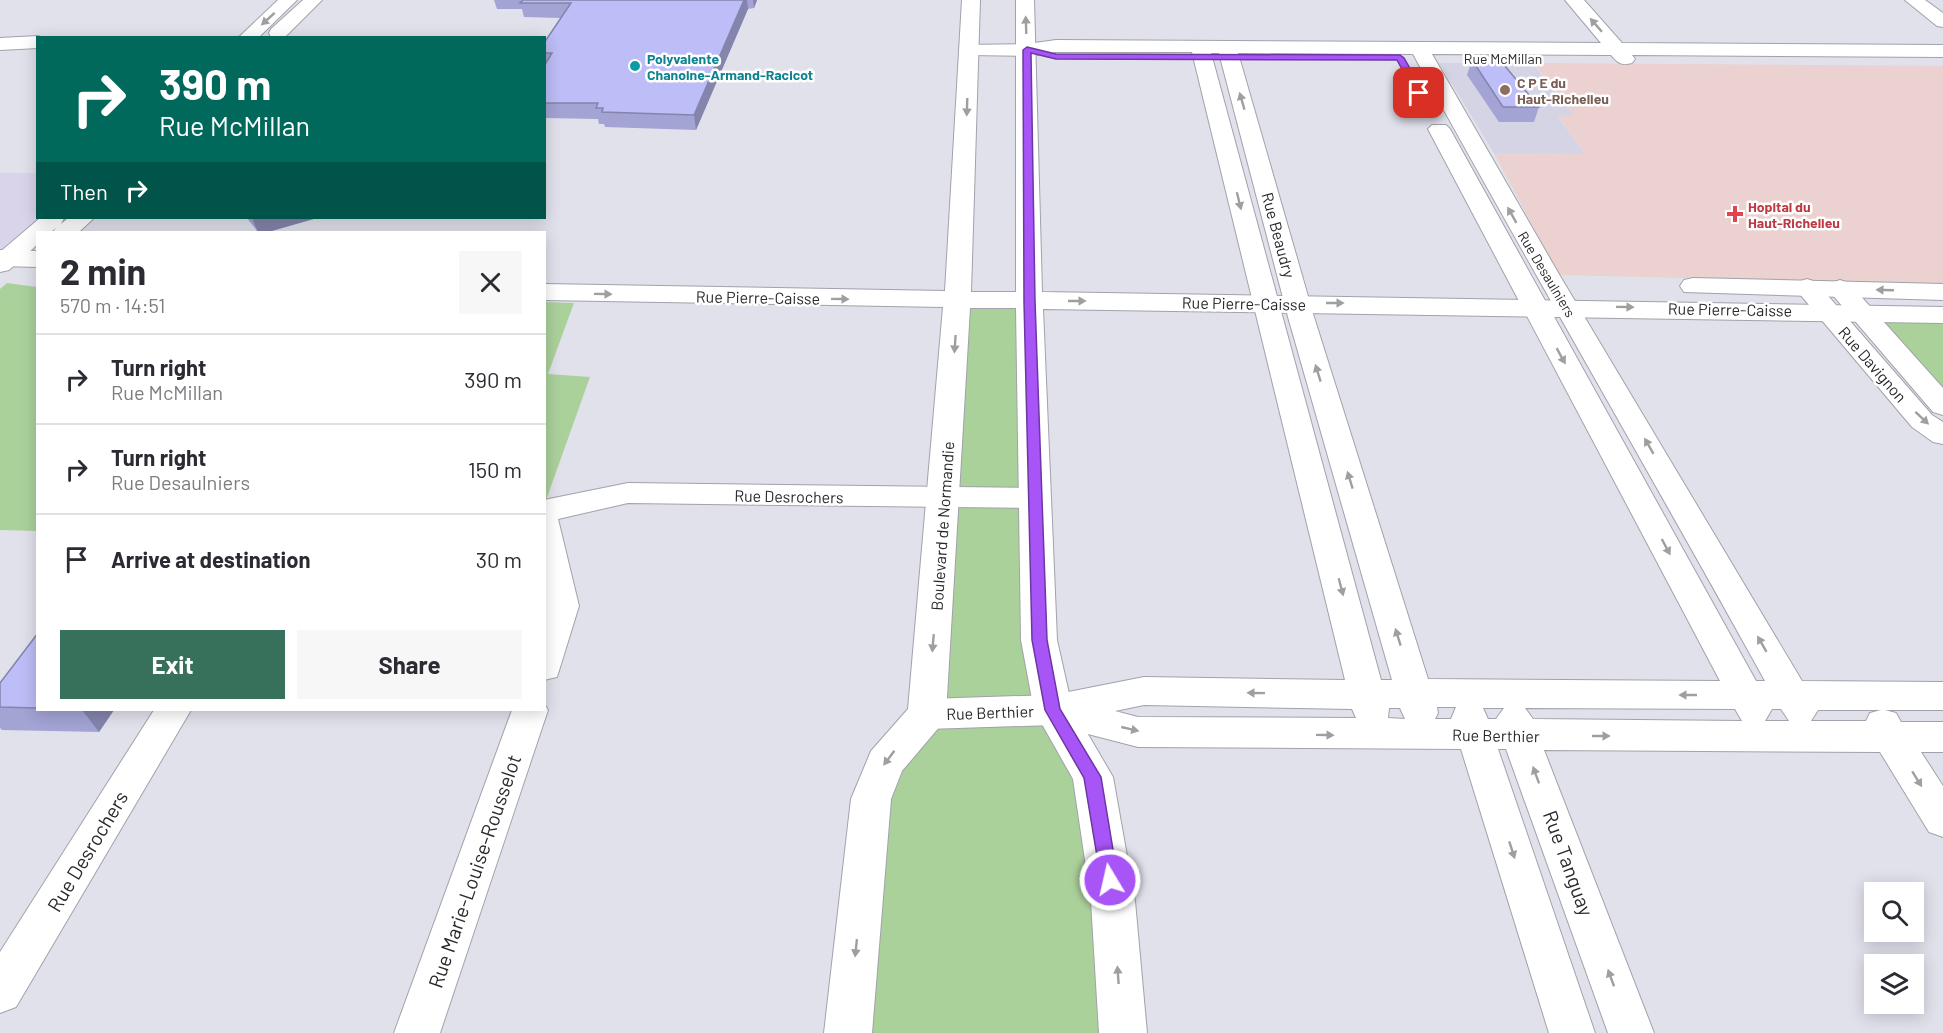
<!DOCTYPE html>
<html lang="en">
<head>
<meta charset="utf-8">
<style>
  :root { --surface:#fff; --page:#f7f7f7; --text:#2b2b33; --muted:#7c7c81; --line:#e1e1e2; --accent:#37715b }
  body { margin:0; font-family:Barlow,sans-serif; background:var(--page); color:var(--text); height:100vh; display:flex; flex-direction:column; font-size:22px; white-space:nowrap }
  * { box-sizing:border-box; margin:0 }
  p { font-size:20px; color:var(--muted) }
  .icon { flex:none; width:33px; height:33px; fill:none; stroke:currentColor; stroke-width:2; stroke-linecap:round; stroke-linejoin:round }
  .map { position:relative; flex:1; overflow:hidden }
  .sheet { position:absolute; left:36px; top:231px; width:510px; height:480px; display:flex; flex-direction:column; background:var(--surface); border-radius:0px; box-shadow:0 3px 15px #0003 }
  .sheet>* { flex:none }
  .top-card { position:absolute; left:36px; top:36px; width:510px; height:183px; border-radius:0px; box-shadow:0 3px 15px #0003; background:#00695c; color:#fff; overflow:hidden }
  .fabs { position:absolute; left:1864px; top:882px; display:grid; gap:12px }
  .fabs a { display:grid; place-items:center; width:60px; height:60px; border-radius:0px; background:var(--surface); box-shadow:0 3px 15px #0003; font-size:30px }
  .pin { position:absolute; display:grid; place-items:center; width:51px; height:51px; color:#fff; margin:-26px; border-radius:12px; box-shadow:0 3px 9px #0006 }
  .me { position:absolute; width:66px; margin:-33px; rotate:351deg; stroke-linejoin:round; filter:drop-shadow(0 0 4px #0008) }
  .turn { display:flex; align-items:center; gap:21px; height:126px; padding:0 24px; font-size:27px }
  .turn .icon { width:78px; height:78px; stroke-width:2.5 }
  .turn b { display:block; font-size:42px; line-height:51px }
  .then { display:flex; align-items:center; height:57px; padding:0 24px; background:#0003; gap:12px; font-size:22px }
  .round { display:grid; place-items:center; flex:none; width:63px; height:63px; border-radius:0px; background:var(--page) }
  .head { display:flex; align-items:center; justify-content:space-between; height:102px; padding:0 24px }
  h1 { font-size:36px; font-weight:700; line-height:45px }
  .primary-button { display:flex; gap:12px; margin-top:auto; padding:12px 24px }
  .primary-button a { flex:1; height:69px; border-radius:0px; background:var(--accent); color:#fff; font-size:24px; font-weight:700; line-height:69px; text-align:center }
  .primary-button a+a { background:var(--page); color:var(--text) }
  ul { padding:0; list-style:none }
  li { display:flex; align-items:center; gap:18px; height:90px; padding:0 24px; border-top:2px solid var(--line) }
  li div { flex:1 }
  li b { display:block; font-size:22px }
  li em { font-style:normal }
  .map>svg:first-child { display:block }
</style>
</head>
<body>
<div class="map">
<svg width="1943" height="1033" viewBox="0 0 1943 1033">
  <rect width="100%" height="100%" fill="#e0e1eb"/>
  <!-- commercial -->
  <path fill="#dad4ea" d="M0,173H37L38,218H53L8,258L0,251Z"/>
  <!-- built -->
  <path fill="#d4d4e5" d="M1439,63H1532L1575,116L1558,117L1585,154L1494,153Z"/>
  <!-- medical -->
  <path fill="#ebd1cf" d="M1533,63L1943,66V284L1559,275L1494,153L1585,154L1558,116H1575Z"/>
  <!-- green -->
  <path fill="#abd19b" d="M7,283L37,287V531L0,530V289Z
    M957,301H1029L1039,640L1093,777L1123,1033H848L871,799L927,714Z
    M545,302L574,303L548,374L590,377L545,503Z
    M1875,319L1943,320V394Z"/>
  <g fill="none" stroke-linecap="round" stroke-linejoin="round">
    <defs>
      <path id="street" d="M278,0H297L258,38H238Z
        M303,0H322L285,37H271L269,33L271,29Z
        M1565,0H1584L1622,43L1943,45V57L1632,55L1635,59L1632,63C1621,66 1618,63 1611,55L1432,54L1560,276L1802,681L1943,682V710H1885L1896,713L1901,722H1943V752H1921L1943,786V837L1929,832L1880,752L1544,750L1654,1033H1608L1506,749H1498L1595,1033H1549L1461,749L1138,747L1053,725L927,729L914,724L909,714L914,704L927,699L1053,695L1144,677L1345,680L1192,52H1056L1027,56L969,55L959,49L962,45L1027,44L1056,40L1601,43ZM1211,53H1219L1288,317L1392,680H1381ZM1238,53L1413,54C1528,264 1649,471 1765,681H1756L1450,129L1446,125H1432L1428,129L1720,681L1428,679L1314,317ZM1144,705L1352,709L1356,718L1138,717L1115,711ZM1437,707H1456L1451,719H1435L1438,713ZM1389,708H1400L1405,719L1388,718ZM1483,708H1504L1496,719H1488ZM1525,708L1735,709L1742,721L1533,719ZM1772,709H1781L1789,721H1765ZM1818,710H1881L1870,713L1866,721H1811Z
        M1905,0H1925L1943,13V27L1937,26Z
        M38,36L43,38H38V48L0,50V38Z
        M40,218H64L61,224L68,218H94L79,232H53L56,228L51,232H38V244L9,270L0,272V252Z
        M1807,279L1816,282L1932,415L1943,422V444L1933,442L1912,427L1798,292L1794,287L1798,282Z
        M1840,280L1849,283L1943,388V415L1933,412L1831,293L1827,288L1831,283Z
        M628,483L1035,488L1046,491L1051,498L1046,505L1035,508L628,503L558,519L579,606L557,677L544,680V500Z
        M544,703L548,710L440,1033H394L512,710H544Z
        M154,710H191L16,1007L0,1013V952Z"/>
      <path id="secondary" d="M962,0H980L971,292H1016V0H1034L1042,292L1943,307V323L1043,309L1057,640L1072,707L1113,777L1135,901L1147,1033H1099L1091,901L1073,779L1034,710L1021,640L1016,308H970L946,714L941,725L902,771L891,799L872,1033H824L851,799L871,751L908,709L943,307L544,300V284L945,291Z
        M0,250L38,251V267L0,266Z
        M1693,278L1943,284V300L1684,292L1680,286L1684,280Z"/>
    </defs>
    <!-- street casing -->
    <use href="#street" stroke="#a1a2ab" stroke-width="2"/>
    <!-- secondary casing -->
    <use href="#secondary" stroke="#a1a2ab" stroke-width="2"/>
    <!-- street -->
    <use href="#street" fill="#fff" fill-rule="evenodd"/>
    <!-- secondary -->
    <use href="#secondary" fill="#fff" fill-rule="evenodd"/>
  </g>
  <!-- wall -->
  <path fill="#a3a3d4" d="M494,0H757L754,8L748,9L696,130L605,127L604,124H599L598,119L544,118V43L561,18L524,17L522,9H497Z
    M1472,60L1539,107L1534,122H1499L1467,75Z
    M247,218H317L268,232H258Z
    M38,633V710H114L99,732L2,730L0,728V683Z"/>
  <!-- shaded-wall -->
  <path fill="#8484ad" d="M744,0H747L748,9L696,130L694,115Z
    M753,0H757L754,8Z
    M252,218H317L268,232H258Z
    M82,710H114L99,732Z"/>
  <!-- building -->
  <path fill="#bdbdf7" stroke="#8484ad" stroke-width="1.5" d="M523,0H744L694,115L602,112L603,108H596L598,103H544V66L552,53H544V43L571,3H520Z
    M1472,60H1500L1539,107H1503Z
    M38,633V708L0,707V683Z"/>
  <!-- one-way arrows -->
  <defs><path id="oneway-solid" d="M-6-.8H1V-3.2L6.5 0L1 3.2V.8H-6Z" transform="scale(1.5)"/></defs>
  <g fill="#9f9fa0">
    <use href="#oneway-solid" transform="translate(268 19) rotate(138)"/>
    <use href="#oneway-solid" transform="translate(1026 25) rotate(-92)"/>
    <use href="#oneway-solid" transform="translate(1596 25) rotate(-131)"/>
    <use href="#oneway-solid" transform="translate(1242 101) rotate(-106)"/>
    <use href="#oneway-solid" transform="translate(967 107) rotate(92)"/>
    <use href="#oneway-solid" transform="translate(1239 201) rotate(76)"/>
    <use href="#oneway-solid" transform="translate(1512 215) rotate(-119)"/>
    <use href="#oneway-solid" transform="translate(1885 290) rotate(-178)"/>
    <use href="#oneway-solid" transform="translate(603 294) rotate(1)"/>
    <use href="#oneway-solid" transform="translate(840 299) rotate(1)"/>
    <use href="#oneway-solid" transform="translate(1077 301)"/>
    <use href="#oneway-solid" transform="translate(1335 303)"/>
    <use href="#oneway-solid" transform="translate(1625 307) rotate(1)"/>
    <use href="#oneway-solid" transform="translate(955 344) rotate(94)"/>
    <use href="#oneway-solid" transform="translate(1561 356) rotate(61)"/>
    <use href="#oneway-solid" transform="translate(1318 373) rotate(-107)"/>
    <use href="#oneway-solid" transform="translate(1922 418) rotate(43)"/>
    <use href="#oneway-solid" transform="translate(1649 446) rotate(-120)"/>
    <use href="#oneway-solid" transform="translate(1350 480) rotate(-107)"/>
    <use href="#oneway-solid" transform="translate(1666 547) rotate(62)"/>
    <use href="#oneway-solid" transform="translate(1341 587) rotate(75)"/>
    <use href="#oneway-solid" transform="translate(1398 637) rotate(-107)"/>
    <use href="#oneway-solid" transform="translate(933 643) rotate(95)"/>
    <use href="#oneway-solid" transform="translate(1762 644) rotate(-120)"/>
    <use href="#oneway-solid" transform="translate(1256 693) rotate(-179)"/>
    <use href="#oneway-solid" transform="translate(1688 695) rotate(-180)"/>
    <use href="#oneway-solid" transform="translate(1130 729) rotate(13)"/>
    <use href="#oneway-solid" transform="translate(1325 735) rotate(1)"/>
    <use href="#oneway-solid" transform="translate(1601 736)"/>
    <use href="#oneway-solid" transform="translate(889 758) rotate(127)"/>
    <use href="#oneway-solid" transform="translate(1536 775) rotate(-110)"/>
    <use href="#oneway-solid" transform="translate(1917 779) rotate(58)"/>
    <use href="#oneway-solid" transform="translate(1512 850) rotate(72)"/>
    <use href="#oneway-solid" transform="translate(856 948) rotate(96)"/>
    <use href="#oneway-solid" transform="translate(1118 975) rotate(-94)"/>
    <use href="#oneway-solid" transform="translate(1611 978) rotate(-110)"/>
  </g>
  <!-- route -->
  <path fill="#a855f7" stroke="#6d37a1" stroke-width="1.5" d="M1027,47L1056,54L1400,55L1404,58L1424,93L1416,95L1397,60L1056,59L1031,53L1035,301L1047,640L1060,709L1101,777L1118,880L1116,886L1110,888L1103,886L1101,880L1084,778L1045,710L1032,640L1024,301L1023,50Z"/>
  <!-- markers -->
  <circle fill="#0f9aa8" stroke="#fff" stroke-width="2" cx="635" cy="66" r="6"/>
  <circle fill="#8d6e63" stroke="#fff" stroke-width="2" cx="1505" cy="90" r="6"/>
  <path fill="#e0444e" stroke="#fff" stroke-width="2" d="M1732 205h6v6h6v6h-6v6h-6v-6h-6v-6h6z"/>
  <g text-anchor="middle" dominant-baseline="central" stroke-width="5" stroke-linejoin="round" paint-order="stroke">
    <!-- far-culture labels -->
    <g font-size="14" font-weight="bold" fill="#0d838f" stroke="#fff" text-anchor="start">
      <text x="647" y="58">Polyvalente<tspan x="647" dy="16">Chanoine-Armand-Racicot</tspan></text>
    </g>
    <!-- far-street labels -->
    <g font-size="14" fill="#29292d" stroke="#fff">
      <text x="1503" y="58">Rue McMillan</text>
      <text transform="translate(1547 274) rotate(59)">Rue Desaulniers</text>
    </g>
    <!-- far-education labels -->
    <g font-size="14" font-weight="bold" fill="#785e54" stroke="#fff" text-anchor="start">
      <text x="1517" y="82">C P E du<tspan x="1517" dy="16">Haut-Richelieu</tspan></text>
    </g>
    <!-- far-health labels -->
    <g font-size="14" font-weight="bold" fill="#be3a42" stroke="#fff" text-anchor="start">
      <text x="1748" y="206">Hopital du<tspan x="1748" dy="16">Haut-Richelieu</tspan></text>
    </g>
    <!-- street labels -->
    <g font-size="16" fill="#29292d" stroke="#fff">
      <text transform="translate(1279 235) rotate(75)">Rue Beaudry</text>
      <text transform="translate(758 297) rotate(1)">Rue Pierre-Caisse</text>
      <text transform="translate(1244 303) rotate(1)">Rue Pierre-Caisse</text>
      <text transform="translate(1730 309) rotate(1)">Rue Pierre-Caisse</text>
      <text transform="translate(1873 364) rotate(49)">Rue Davignon</text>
      <text transform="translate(789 496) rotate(1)">Rue Desrochers</text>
      <text transform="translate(942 526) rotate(-86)">Boulevard de Normandie</text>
      <text transform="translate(990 712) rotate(-2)">Rue Berthier</text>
      <text transform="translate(1496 735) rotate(1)">Rue Berthier</text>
    </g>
    <!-- near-street labels -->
    <g font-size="20" fill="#29292d" stroke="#fff">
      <text transform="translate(87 851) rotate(-59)">Rue Desrochers</text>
      <text transform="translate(1569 863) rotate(70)">Rue Tanguay</text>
      <text transform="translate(474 871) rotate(-71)">Rue Marie-Louise-Rousselot</text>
    </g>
  </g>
</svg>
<div class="fabs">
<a><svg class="icon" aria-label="search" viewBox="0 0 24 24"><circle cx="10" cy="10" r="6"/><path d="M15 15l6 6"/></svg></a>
<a><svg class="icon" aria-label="layers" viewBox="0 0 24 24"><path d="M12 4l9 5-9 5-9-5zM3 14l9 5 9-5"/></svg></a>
</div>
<div class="pin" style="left:1419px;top:93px;background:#d93025"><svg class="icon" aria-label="arrive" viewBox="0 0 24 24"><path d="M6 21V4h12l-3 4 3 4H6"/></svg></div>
<svg class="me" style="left:1110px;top:880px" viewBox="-20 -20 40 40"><circle r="17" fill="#a855f7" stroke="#fff" stroke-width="3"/><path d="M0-11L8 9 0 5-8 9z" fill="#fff"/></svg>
<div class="top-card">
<div class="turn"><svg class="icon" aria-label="right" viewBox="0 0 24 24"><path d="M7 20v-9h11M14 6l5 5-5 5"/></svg><div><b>390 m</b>Rue McMillan</div></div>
<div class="then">Then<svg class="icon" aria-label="right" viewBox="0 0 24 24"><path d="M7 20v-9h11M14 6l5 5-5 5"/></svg></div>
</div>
<section class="sheet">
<div class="head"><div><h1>2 min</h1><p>570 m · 14:51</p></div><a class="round"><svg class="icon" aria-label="close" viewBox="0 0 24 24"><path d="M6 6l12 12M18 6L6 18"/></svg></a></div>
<ul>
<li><svg class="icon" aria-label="right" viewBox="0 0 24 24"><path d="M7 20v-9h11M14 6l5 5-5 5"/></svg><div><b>Turn right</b><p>Rue McMillan</p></div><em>390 m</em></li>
<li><svg class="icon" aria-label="right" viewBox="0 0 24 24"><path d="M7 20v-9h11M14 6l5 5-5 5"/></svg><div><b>Turn right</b><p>Rue Desaulniers</p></div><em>150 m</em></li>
<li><svg class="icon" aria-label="arrive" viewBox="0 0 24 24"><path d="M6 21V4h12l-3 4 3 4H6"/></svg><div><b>Arrive at destination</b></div><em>30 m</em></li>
</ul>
<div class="primary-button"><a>Exit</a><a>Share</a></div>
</section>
</div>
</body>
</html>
